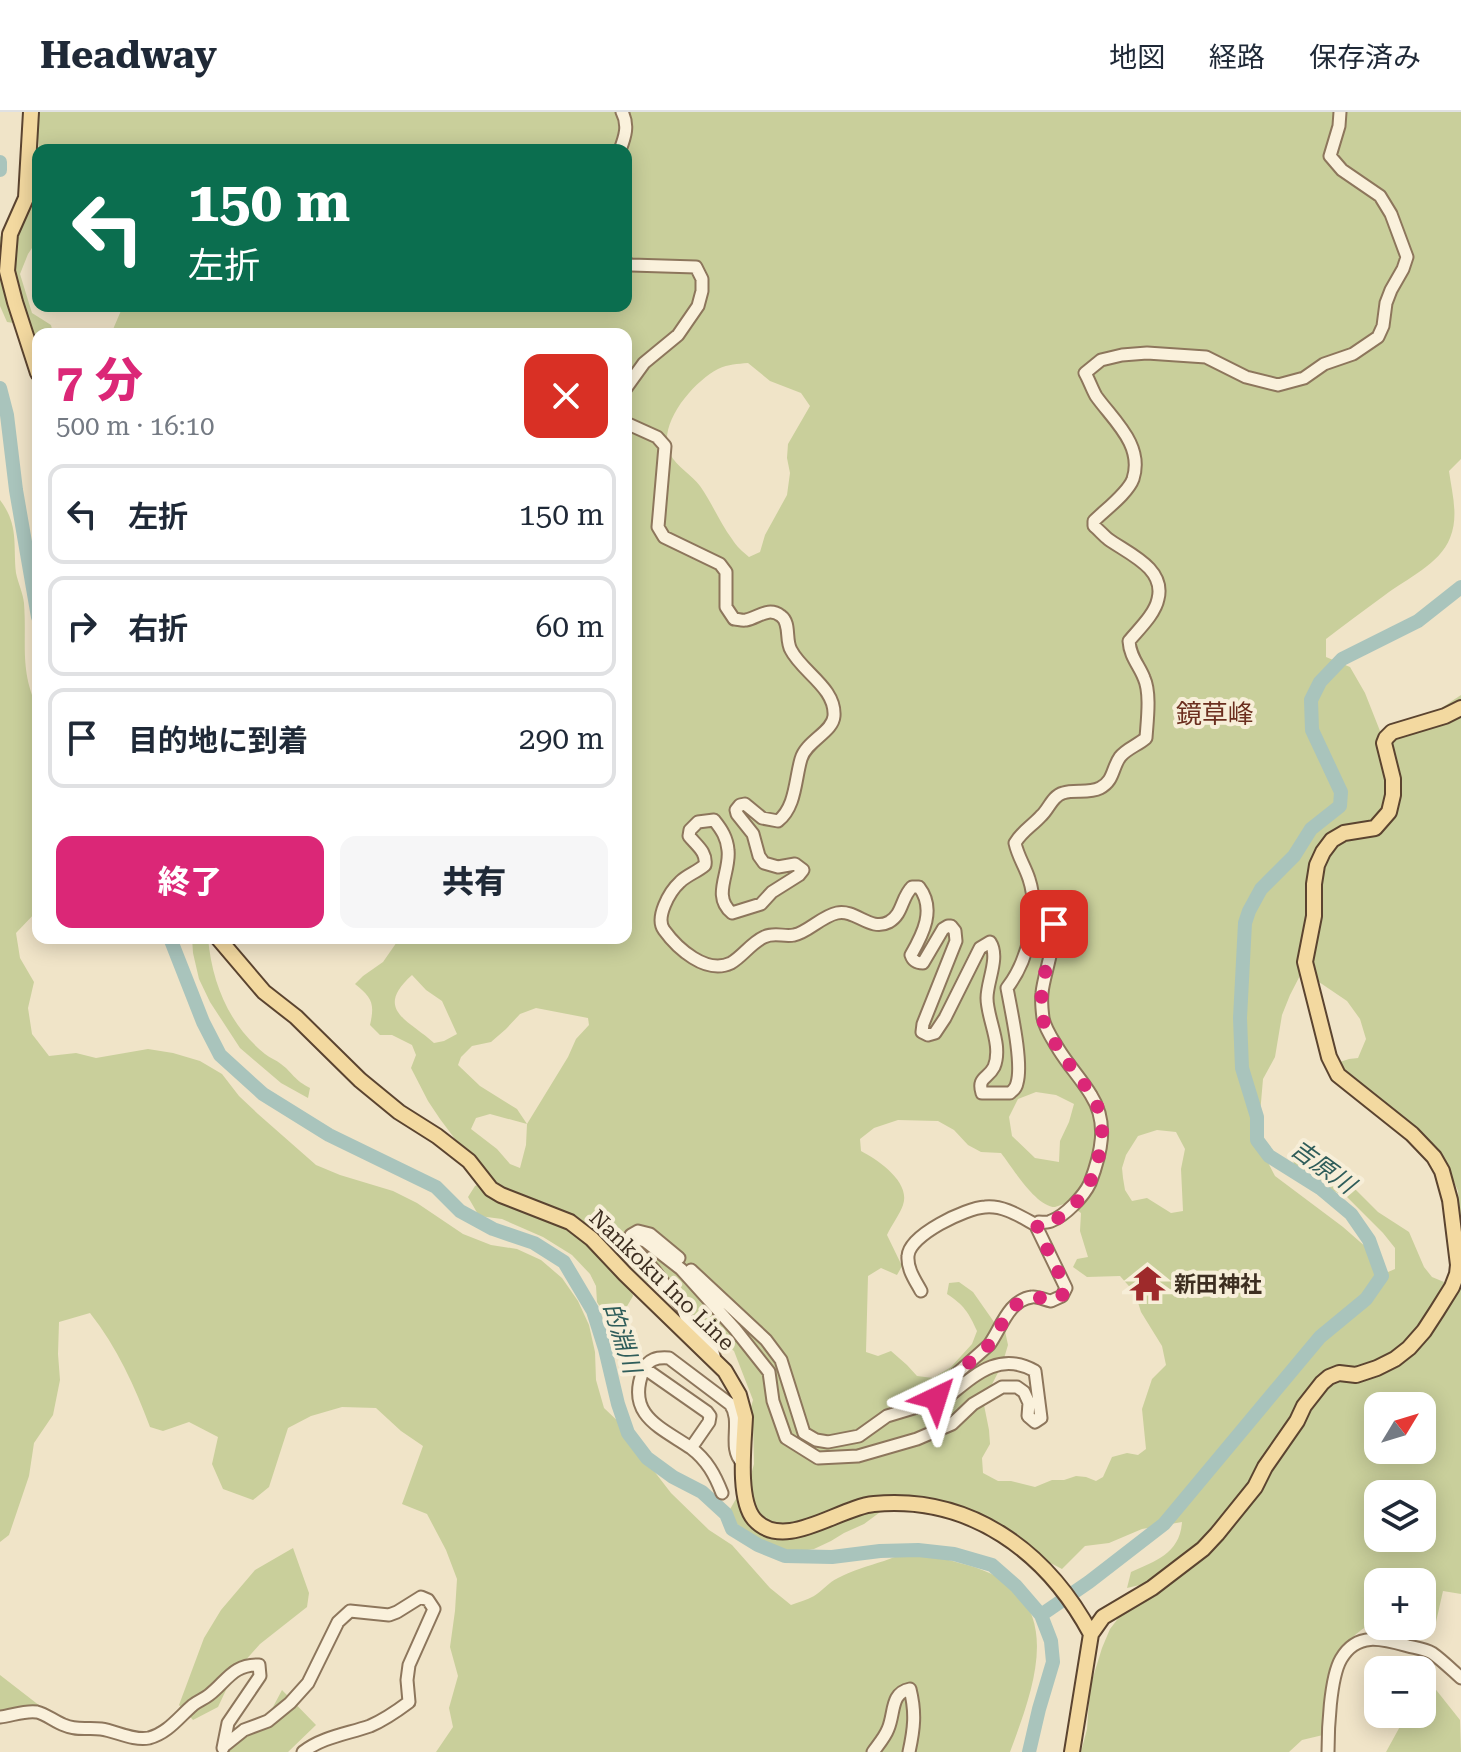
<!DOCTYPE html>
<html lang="ja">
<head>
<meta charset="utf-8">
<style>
  :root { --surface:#fff; --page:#f6f6f7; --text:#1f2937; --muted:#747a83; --line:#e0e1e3; --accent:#db2777 }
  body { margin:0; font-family:"Roboto Serif","Noto Sans JP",serif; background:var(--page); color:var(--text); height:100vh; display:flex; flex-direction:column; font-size:30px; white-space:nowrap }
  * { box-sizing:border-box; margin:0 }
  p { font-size:26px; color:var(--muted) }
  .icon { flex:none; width:44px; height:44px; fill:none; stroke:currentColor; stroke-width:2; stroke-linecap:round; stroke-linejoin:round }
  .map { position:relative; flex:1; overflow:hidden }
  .sheet { position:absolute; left:32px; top:216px; width:600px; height:616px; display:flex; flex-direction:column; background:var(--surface); border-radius:16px; box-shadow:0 4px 20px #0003 }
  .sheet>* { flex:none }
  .hud { position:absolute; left:32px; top:32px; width:600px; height:168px; border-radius:16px; box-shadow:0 4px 20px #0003; background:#0b6e4f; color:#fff; overflow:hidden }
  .needle { width:52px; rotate:52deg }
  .buttons { position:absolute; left:1364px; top:1280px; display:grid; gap:16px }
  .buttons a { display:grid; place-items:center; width:72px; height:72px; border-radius:16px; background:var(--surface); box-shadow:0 4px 20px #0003; font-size:40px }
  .pin { position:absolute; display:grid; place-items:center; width:68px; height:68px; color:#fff; margin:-34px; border-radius:16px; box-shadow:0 4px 12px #0006 }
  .me { position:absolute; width:88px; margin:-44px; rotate:41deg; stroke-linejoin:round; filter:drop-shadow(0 0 6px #0008) }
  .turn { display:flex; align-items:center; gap:28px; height:168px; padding:0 24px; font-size:36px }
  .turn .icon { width:104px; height:104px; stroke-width:2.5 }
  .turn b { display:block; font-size:56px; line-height:68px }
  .round { display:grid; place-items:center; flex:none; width:84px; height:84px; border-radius:16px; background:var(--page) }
  .headline { display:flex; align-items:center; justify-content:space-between; height:136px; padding:0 24px }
  h1 { font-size:48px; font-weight:800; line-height:60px; color:var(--accent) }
  .action { display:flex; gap:16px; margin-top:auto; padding:16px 24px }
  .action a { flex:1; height:92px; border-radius:16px; background:var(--accent); color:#fff; font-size:32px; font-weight:800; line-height:92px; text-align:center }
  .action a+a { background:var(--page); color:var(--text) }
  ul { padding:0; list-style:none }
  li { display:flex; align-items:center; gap:24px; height:100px; margin:0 16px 12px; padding:0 8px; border:4px solid var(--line); border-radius:16px }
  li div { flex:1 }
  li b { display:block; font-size:30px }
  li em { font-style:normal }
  header { display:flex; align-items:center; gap:48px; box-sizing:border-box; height:112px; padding:0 40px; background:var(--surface); border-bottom:2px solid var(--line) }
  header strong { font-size:38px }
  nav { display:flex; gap:44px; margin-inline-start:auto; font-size:28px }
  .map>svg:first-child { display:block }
</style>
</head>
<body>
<header>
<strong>Headway</strong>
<nav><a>地図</a><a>経路</a><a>保存済み</a></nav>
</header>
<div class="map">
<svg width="1461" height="1640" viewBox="0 0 1461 1640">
  <rect width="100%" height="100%" fill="#f0e4c8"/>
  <!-- green -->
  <path fill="#c9cf9b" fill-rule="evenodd" d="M36,0H1461V347L1449,359C1452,381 1459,404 1450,426C1440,452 1406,467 1385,483C1365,498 1345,512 1326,527V545L1350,555L1365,581L1380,619C1410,624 1437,598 1461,583V1482L1443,1479L1436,1510L1429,1520L1419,1514H1422V1470H1378V1509C1327,1530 1345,1566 1332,1607C1330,1612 1326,1618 1323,1623L1302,1628L1289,1640H1081L1087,1617L1090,1575L1102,1536L1110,1517L1123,1500L1166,1460L1144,1472L1127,1476L1131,1460C1156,1449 1180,1441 1182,1410L1142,1417L1109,1431L1085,1434L1062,1457L1039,1445L1009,1420L988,1407L887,1395L864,1412L844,1421L831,1429L814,1437L796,1440L774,1437L759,1429L737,1412L729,1399L740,1380L749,1370L754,1352L753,1311L751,1295L753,1288L734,1239L646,1169L610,1131L606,1147L631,1174L633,1184L619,1208L609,1210L597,1190L596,1174L590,1162L572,1143L543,1125L502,1107L479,1104L468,1085L475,1074L487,1068L489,1061L455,1027L440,1007L428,989L411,956L416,943L412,933L392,923H380L370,913C375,891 372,886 355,872L363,864L383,850L399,827C377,826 356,833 335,826H626V222H111L123,194H626V38H39ZM748,251L770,269L801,281L810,294L788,332L787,346L790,361L787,383L765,423L760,440L749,445C743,440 736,434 732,427C720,411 712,391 700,374C692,363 677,355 670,342C656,313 693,270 718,257C729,252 737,252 748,251ZM1307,850L1319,870L1347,889L1360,907L1366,927L1358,946L1349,947L1331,953L1392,1000L1441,1040L1458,1079L1459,1099L1455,1169L1444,1170L1432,1165L1424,1155L1409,1120L1378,1100L1355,1077L1304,1044L1293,1046L1295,1059L1307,1068L1346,1084L1383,1121L1395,1136V1157L1381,1163L1367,1136L1343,1115L1275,1064L1263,1041L1260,1002L1263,967L1275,945L1282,903L1290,883ZM412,863L426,878L442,889L457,922L444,929L434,931C409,908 373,898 412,863ZM536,896L588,906L589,913L576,927L568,945L527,1012L517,997L480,974L458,953L461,945L472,934L491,930L506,917L520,902ZM1036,980L1056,983L1074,992L1069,1010L1060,1029L1059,1050L1035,1046L1012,1024L1009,1005L1018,987ZM490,1002L527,1012L526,1033L520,1056L510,1052L497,1037L471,1017L476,1006ZM898,1008L938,1009L954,1018L968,1033L981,1040L1001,1041C1012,1055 1036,1095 1055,1095C1059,1094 1063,1092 1067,1091L1081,1101L1080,1119L1088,1145L1077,1147L1073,1155L1087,1165L1120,1164L1135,1181L1141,1200L1162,1234L1166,1253L1152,1267L1142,1297L1146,1337L1138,1343L1127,1341L1112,1345L1103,1365L1096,1369L1086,1365L1076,1364L1064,1368H1052L1035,1375L1011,1369H998L983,1361L982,1346L990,1332L989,1318L984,1293L989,1278L1002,1253L1008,1233L1005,1219L994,1210L973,1180L959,1170L949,1171L947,1182C964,1193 969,1201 977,1219L972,1232L951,1255L933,1266L917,1264L907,1253L891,1239L878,1244L866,1240L868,1164L881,1156L897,1163L902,1154L887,1123C891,1114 900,1102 903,1093C911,1070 878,1048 861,1039L860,1027L874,1016ZM1157,1018L1176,1020L1185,1037L1181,1057L1183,1099L1171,1101L1147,1086L1132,1089L1125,1078L1123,1066L1122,1056L1126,1043L1138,1024ZM1378,1294H1422V1338H1378ZM1378,1382H1422V1426H1378Z
    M38,49V127L28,142L20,162L32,201L51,213L53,222H38V230L20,212L7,210L0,194V125C6,118 14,113 19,106C30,90 35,68 38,49Z
    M0,388C19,413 13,432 16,461C18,471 23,481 24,491C27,531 19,558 38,597V798L16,821L20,846L34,870L28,896L32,922L49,944L76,941L96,946L148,937L173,941L200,949L222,962L239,984L258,1002L316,1053L340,1063L393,1079L417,1091L463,1122L491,1133L517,1137L541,1148L562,1166L578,1189L589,1213L595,1240L596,1268L604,1296L624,1315L637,1337L671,1381L709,1418L732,1433L770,1476L791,1493C798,1490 807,1488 814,1484C822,1479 829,1470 838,1466C853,1458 868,1454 884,1449C891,1447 900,1442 907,1441C927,1440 948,1448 967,1453C1069,1481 1037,1568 1010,1640H436L453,1615L449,1596L458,1564L450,1535L455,1499L457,1467L446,1438L427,1402L402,1392L423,1334L401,1319L376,1296L342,1295L311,1304L288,1316L269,1375L253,1388L223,1377L212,1352L218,1325L189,1310L163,1319L150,1315C135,1275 117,1235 90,1201L59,1210L58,1242L60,1268L53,1303L34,1331L29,1364L9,1423L0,1430Z
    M192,826H208C212,871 229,913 265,942C270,946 276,948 281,952C293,961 294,968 310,976L308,986L281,971L240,936L210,890L199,867L193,841Z
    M293,1436L309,1481L307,1495L260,1532L234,1561L218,1595L193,1608L179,1593L204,1526L221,1498L255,1458Z
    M0,1563L40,1594L0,1611Z
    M1422,1571L1433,1574L1460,1608L1461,1640H1386L1403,1609V1602H1422Z
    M282,1578L316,1613L288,1640H218L239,1622L258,1615L273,1595Z"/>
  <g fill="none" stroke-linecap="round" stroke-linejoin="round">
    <!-- river -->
    <path stroke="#a9c4bc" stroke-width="14" d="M0,50V58
      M0,276L7,303L16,378L38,505
      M170,826L203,910L220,943L263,982L329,1023L436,1075L460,1099L493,1117L534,1131L564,1150L593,1199L605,1237L618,1292L628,1321L647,1346L673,1365L702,1380L726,1402L732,1417L758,1433L785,1444L832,1445L880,1439L918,1438L954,1442L992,1453L1016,1474L1041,1503L1051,1529L1053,1550L1039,1597L1029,1640
      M1041,1503L1089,1470L1164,1412L1320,1225L1366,1187L1382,1164L1369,1128L1351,1102L1320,1076L1269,1044L1257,1028V1005L1242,956L1240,906L1245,811L1249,799L1261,777L1294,744L1311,717L1340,694L1341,680L1312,618L1311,588L1320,570L1342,547L1418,509L1461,475"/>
    <defs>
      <path id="minor" d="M620,38C625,25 629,13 622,0
        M626,151L631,153L696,155L702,167V179L698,194L678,223L644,251L626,276
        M626,311L657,325L665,334L658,415L664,425L720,452L726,460V495L734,507C738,507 742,509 746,508C758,506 768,494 781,504C791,511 785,528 791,538C802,560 836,576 834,604C833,620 806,629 801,647C795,667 796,695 778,709L762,706L745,692L740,693L736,698L737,702L753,722L759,744L764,751L778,755L795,752L803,758L799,763L772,780L761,792L732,801C711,784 731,760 728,738C727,726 722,718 714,708L698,710L690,718L689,724C697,734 707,740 705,753C697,760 687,763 680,770C669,780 655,806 664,818C677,836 706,863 731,851C743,844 751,831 764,825C774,820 784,825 794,823C807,821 822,804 837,801C856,797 870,820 889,810C903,802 901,786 912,775H919C936,797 923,822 911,843C913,849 916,851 923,851L943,817L948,814H951L955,819L956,829L923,912L922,920L928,923L935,921L945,906L980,836L990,830C1000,845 987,869 987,886C987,907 1003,933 994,955C988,967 977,965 982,981H1010C1014,977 1016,977 1017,971C1023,951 1011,898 1007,876C1028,849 1040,800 1029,767C1025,754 1018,745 1015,731C1022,719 1032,714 1041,704C1049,697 1052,684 1063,681C1075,677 1088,682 1100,676C1114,669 1112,656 1120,645C1126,637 1138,633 1146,626C1147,610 1151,581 1144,566C1139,553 1130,545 1129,529C1139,517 1155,502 1158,487C1166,456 1127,441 1108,427C1103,423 1099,418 1094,414V409C1105,398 1128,381 1133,367C1144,333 1113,308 1096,284C1092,277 1089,268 1085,261L1101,248L1122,243L1147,241L1206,245L1246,265L1278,273L1304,266L1324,252L1353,242L1378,225L1383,214L1386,191L1391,178L1403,157L1407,145L1391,102L1380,84L1342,58L1330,44L1339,14L1340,0
        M631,1125L645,1129L681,1157L735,1217L769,1260L773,1289L786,1326L818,1346L858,1344L917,1327L952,1312L973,1292L1002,1275H1017L1024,1280L1029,1291L1028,1304L1035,1310L1041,1306L1035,1259C998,1238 973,1265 945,1287L939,1289L936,1286V1280L989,1233C1001,1217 1008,1188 1032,1185C1037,1184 1045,1188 1051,1189L1062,1184L1066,1176L1037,1116L1039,1110C1043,1110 1048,1111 1051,1109C1065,1104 1084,1084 1090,1071C1101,1042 1109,1011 1091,983C1082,968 1069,954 1059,938C1053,928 1045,917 1043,906C1042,898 1041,889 1042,881C1044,858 1063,818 1047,798H1034
        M679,1146L650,1122L638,1119L631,1123V1132L654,1158L682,1195L687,1208L712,1237L715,1247
        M691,1158L766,1228L781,1248L804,1321L816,1328L828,1330L859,1324L887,1304L917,1295L936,1280
        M921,1179C915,1168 907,1157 908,1144C909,1123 966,1096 985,1095C1004,1093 1021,1105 1038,1114
        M644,1256L707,1300L710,1304L709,1310L691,1336C660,1315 626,1303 643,1259C648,1247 657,1245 669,1246L730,1292C743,1309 727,1335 742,1350
        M691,1336C707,1348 715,1363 722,1381
        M0,1605C11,1604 25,1598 37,1600C46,1602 55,1610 64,1613C77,1619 88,1615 101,1617C116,1619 133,1629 149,1626C168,1621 179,1605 193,1593C198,1589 204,1587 209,1583C227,1569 233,1552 259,1553L260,1564L228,1611L223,1636
        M224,1634L244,1618L268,1609L290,1591L308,1571L338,1510L350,1499L389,1503L397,1500L421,1485L428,1488L434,1497L409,1553L407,1568L409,1590C397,1599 384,1608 370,1614C347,1622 322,1625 303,1640
        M873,1640C878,1633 885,1625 888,1617C895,1601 890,1581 910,1577C916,1601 914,1617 909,1640
        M1328,1640C1328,1618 1330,1566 1341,1547C1357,1519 1383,1527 1408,1534C1416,1536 1425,1537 1432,1541C1442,1548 1452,1558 1461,1566"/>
      <path id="major" d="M31,0L26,86L10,122L7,159L15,190L38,261
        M218,826L264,880L296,905L360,968L399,1000L437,1024L469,1049L491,1077L501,1083L570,1110L592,1127L625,1162L725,1259L739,1283L745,1305C744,1330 737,1387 754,1407C784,1441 839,1395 874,1392C971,1383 1047,1440 1091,1522
        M1072,1640L1091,1522L1103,1505L1152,1476L1203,1437L1217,1422L1255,1375L1265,1355L1297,1309L1304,1294L1322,1271L1329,1265L1339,1261L1356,1263L1377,1256L1395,1247L1409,1236L1424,1219L1437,1199L1452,1175L1457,1162L1458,1153L1450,1088L1442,1059L1434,1045L1412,1022L1338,963L1329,945L1305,850L1314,804V772L1317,753L1323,740L1332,728L1344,721L1375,716L1389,700L1393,683V667L1384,631L1386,626L1392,620L1445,604L1461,596"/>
    </defs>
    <!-- minor casing -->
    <use href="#minor" stroke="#8d765c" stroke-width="15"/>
    <!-- major casing -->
    <use href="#major" stroke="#5b4430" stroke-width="18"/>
    <!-- minor -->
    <use href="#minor" stroke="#faf1dc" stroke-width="11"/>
    <!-- major -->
    <use href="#major" stroke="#f3d9a0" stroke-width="14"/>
  </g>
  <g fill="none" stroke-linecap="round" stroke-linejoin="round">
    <!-- route -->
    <path stroke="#db2777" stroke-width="14" stroke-dasharray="0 25.2" d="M936,1286V1280L989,1233C1002,1216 1007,1192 1029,1186C1045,1181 1055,1201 1066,1176L1037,1116L1039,1110C1043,1110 1048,1111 1052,1109C1066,1104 1084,1084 1090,1070C1102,1041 1109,1010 1091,982C1080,966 1068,952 1058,936C1052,926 1044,916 1042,903C1038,873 1052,842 1054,812"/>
  </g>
  <!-- icons -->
  <defs>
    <symbol id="temple-bare" viewBox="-9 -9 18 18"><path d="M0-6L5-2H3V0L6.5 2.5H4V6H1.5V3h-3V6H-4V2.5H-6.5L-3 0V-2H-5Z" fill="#9e2a2b" stroke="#f7eed8" stroke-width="2.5" paint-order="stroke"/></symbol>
  </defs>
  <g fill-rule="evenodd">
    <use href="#temple-bare" x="1122" y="1146" width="51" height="51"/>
  </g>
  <g text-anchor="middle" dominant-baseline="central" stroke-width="8" stroke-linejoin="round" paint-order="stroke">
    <!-- street labels -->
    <g font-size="22" fill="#3d2e20" stroke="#f7eed8">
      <text transform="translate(662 1168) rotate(44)">Nankoku Ino Line</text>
    </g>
    <!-- poi labels -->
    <g font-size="22" font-weight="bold" fill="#3d2e20" stroke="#f7eed8" text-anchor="start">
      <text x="1174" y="1172">新田神社</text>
    </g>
    <!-- water labels -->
    <g font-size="24" font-style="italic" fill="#2f5d5a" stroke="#f7eed8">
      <text transform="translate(1323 1055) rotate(36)">吉原川</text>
      <text transform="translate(622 1226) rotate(72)">的淵川</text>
    </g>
    <!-- quarter labels -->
    <g font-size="26" fill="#6b2e1e" stroke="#f7eed8">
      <text x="1215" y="602">鏡草峰</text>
    </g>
  </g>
</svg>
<div class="buttons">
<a><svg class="needle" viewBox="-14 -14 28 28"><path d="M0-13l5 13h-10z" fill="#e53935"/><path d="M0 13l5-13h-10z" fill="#747a83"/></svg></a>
<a><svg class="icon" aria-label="layers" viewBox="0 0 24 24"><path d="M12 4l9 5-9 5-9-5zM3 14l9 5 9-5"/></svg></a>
<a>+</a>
<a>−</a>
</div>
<div class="pin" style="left:1054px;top:812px;background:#d93025"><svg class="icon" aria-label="arrive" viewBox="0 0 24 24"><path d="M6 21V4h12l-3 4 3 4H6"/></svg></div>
<svg class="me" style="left:936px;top:1286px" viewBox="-20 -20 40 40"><path d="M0-17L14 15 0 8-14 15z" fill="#db2777" stroke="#fff" stroke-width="4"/></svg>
<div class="hud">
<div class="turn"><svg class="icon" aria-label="left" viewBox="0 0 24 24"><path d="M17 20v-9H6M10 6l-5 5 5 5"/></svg><div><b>150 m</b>左折</div></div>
</div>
<section class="sheet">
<div class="headline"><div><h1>7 分</h1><p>500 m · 16:10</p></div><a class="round" style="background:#d93025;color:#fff"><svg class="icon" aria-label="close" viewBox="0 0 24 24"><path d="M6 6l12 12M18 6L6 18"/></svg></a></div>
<ul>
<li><svg class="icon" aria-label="left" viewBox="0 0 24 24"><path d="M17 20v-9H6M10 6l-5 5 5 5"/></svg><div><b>左折</b></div><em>150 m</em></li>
<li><svg class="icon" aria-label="right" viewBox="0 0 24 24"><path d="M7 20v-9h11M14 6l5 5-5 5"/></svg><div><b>右折</b></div><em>60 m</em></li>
<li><svg class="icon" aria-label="arrive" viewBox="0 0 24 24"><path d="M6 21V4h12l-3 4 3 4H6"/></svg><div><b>目的地に到着</b></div><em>290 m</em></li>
</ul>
<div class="action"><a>終了</a><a>共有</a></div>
</section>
</div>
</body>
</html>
